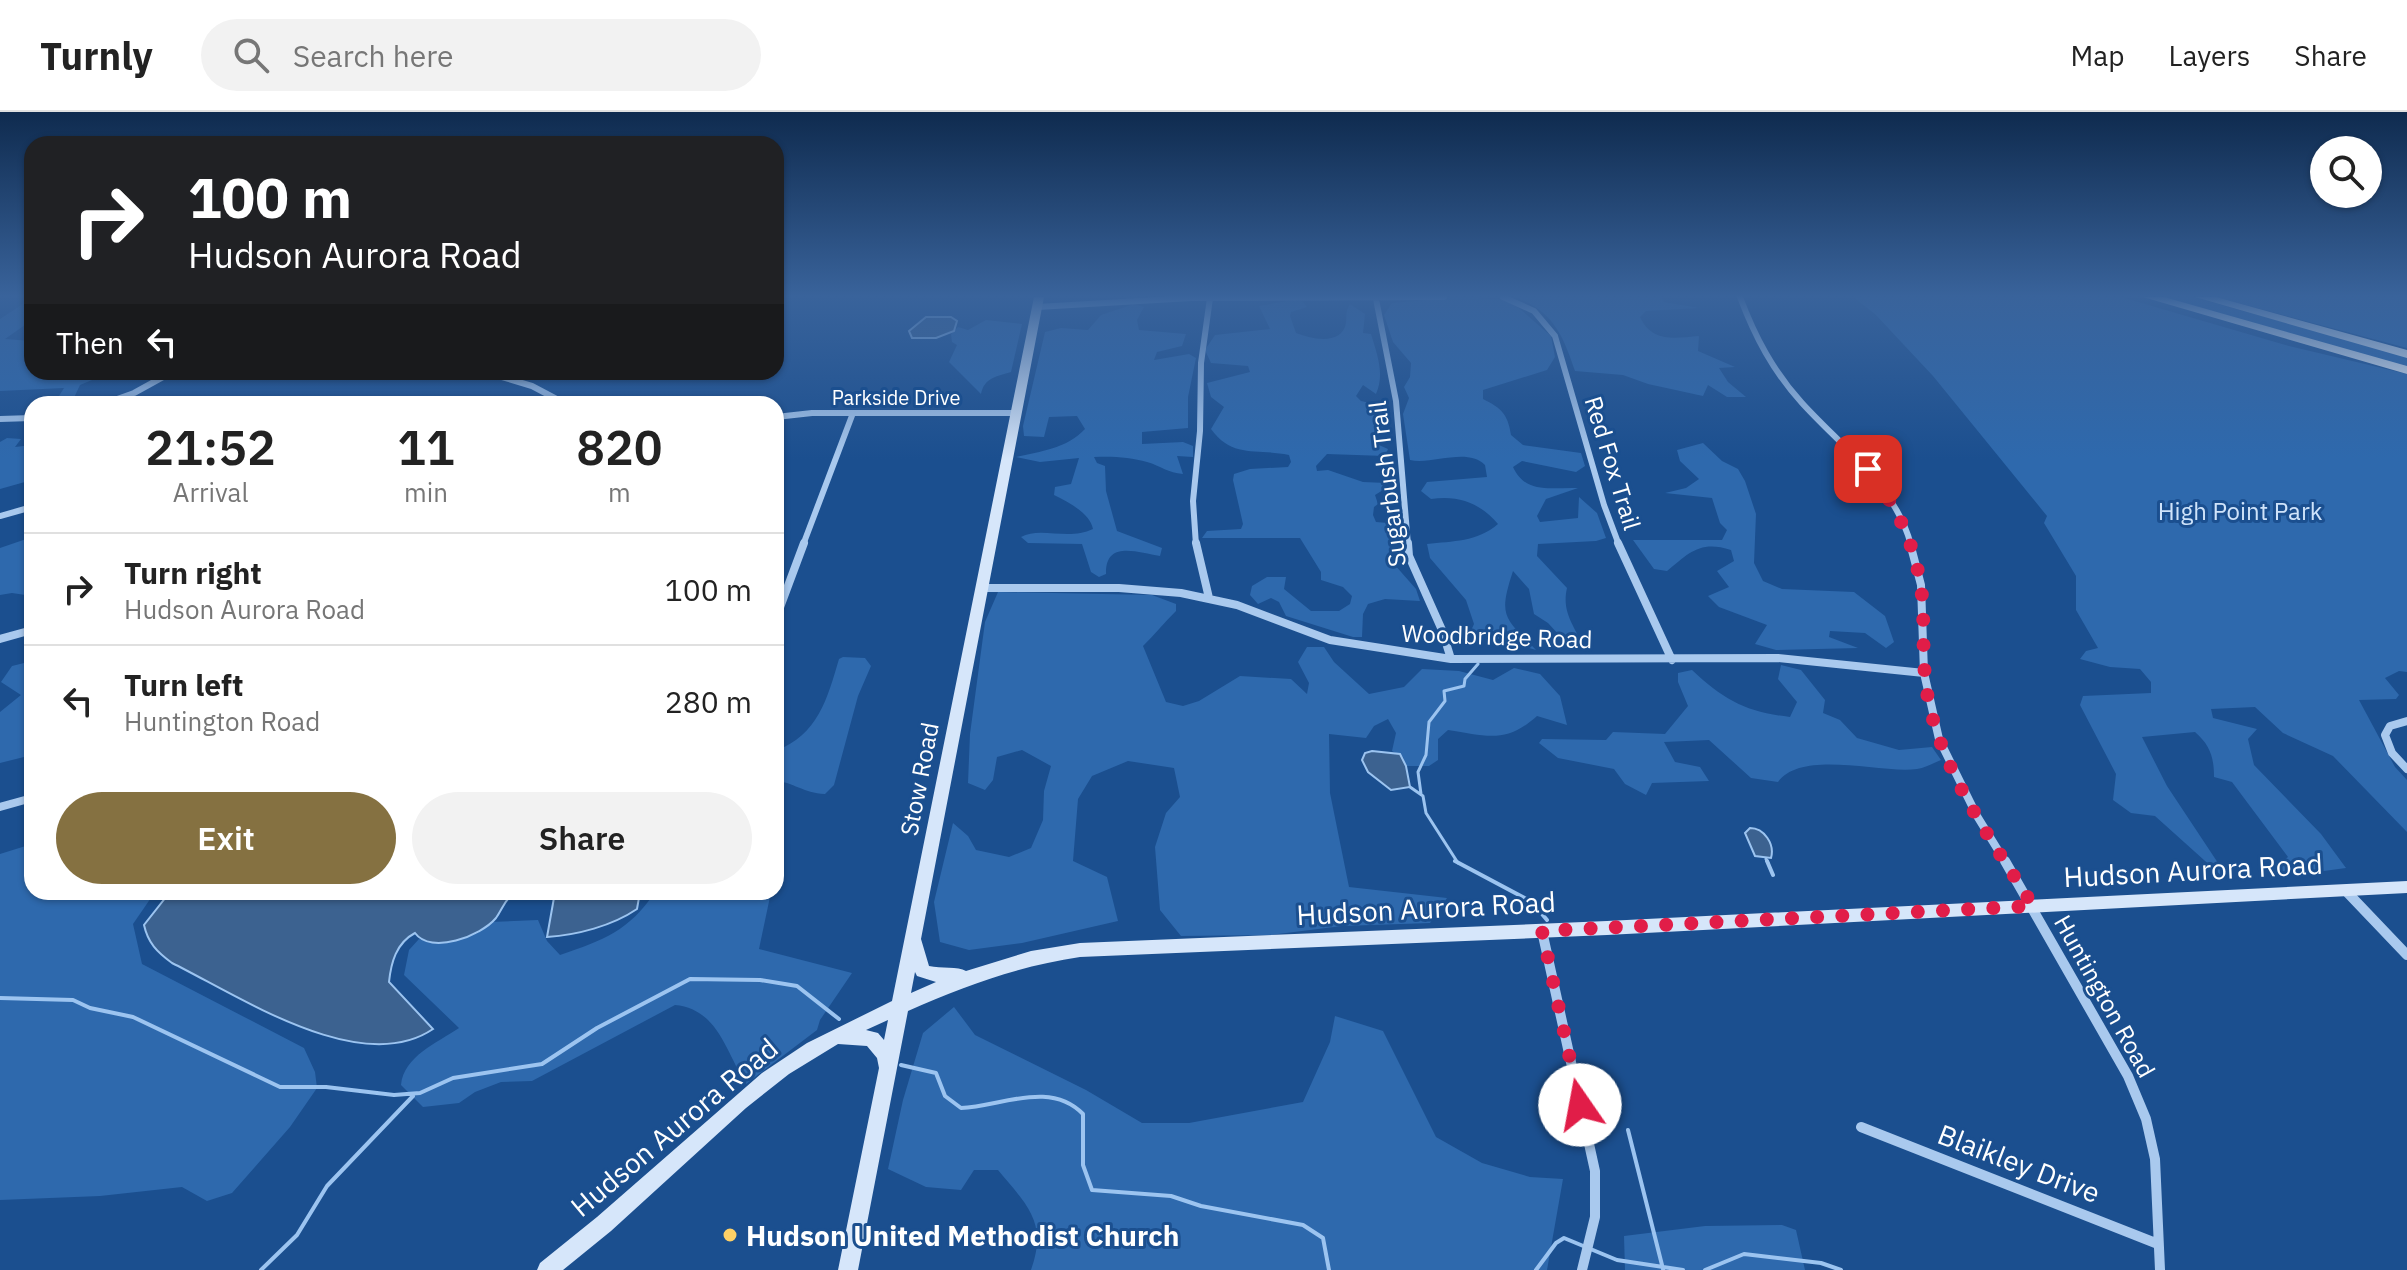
<!DOCTYPE html>
<html lang="en">
<head>
<meta charset="utf-8">
<style>
  :root { --surface:#fff; --page:#f2f2f2; --text:#222; --muted:#767676; --line:#e0e0e0; --accent:#857141 }
  body { margin:0; font-family:"IBM Plex Sans",sans-serif; background:var(--page); color:var(--text); height:100vh; display:flex; flex-direction:column; font-size:30px; white-space:nowrap }
  * { box-sizing:border-box; margin:0 }
  p { font-size:26px; color:var(--muted) }
  .icon { flex:none; width:44px; height:44px; fill:none; stroke:currentColor; stroke-width:2; stroke-linecap:round; stroke-linejoin:round }
  .map { position:relative; flex:1; overflow:hidden }
  .details { position:absolute; left:24px; top:284px; width:760px; height:504px; display:flex; flex-direction:column; background:var(--surface); border-radius:24px; box-shadow:0 2px 6px #0004 }
  .details>* { flex:none }
  .hud { position:absolute; left:24px; top:24px; width:760px; height:244px; border-radius:24px; box-shadow:0 2px 6px #0004; background:#202124; color:#fff; overflow:hidden }
  .tools { position:absolute; left:2310px; top:24px; display:grid; gap:16px }
  .tools a { display:grid; place-items:center; width:72px; height:72px; border-radius:50%; background:var(--surface); box-shadow:0 2px 6px #0004; font-size:40px }
  .pin { position:absolute; display:grid; place-items:center; width:68px; height:68px; color:#fff; margin:-34px; border-radius:16px; box-shadow:0 4px 12px #0006 }
  .me { position:absolute; width:88px; margin:-44px; rotate:348deg; stroke-linejoin:round; filter:drop-shadow(0 0 6px #0008) }
  .turn { display:flex; align-items:center; gap:28px; height:168px; padding:0 32px; font-size:36px }
  .turn .icon { width:104px; height:104px; stroke-width:2.5 }
  .turn b { display:block; font-size:56px; line-height:68px }
  .then { display:flex; align-items:center; height:76px; padding:0 32px; background:#0003; gap:16px; font-size:30px }
  .eta { display:flex; justify-content:space-evenly; align-items:center; height:136px; text-align:center }
  .eta b { font-size:48px; font-weight:600; line-height:56px }
  .button { display:flex; gap:16px; margin-top:auto; padding:16px 32px }
  .button a { flex:1; height:92px; border-radius:48px; background:var(--accent); color:#fff; font-size:32px; font-weight:600; line-height:92px; text-align:center }
  .button a+a { background:var(--page); color:var(--text) }
  ul { padding:0; list-style:none }
  li { display:flex; align-items:center; gap:24px; height:112px; padding:0 32px; border-top:2px solid var(--line) }
  li div { flex:1 }
  li b { display:block; font-size:30px }
  li em { font-style:normal }
  header { display:flex; align-items:center; gap:48px; box-sizing:border-box; height:112px; padding:0 40px; background:var(--surface); border-bottom:2px solid var(--line) }
  header strong { font-size:38px }
  nav { display:flex; gap:44px; margin-inline-start:auto; font-size:28px }
  .search { width:560px; height:72px; background:var(--page); display:flex; align-items:center; gap:20px; box-sizing:border-box; padding:0 28px; border-radius:44px; color:var(--muted); font-size:30px }
  .map>svg:first-child { display:block }
</style>
</head>
<body>
<header>
<strong>Turnly</strong>
<div class="search"><svg class="icon" aria-label="search" viewBox="0 0 24 24"><circle cx="10" cy="10" r="6"/><path d="M15 15l6 6"/></svg>Search here</div>
<nav><a>Map</a><a>Layers</a><a>Share</a></nav>
</header>
<div class="map">
<svg width="2407" height="1158" viewBox="0 0 2407 1158">
  <rect width="100%" height="100%" fill="#1b4f8f"/>
  <!-- green -->
  <path fill="#2e69ad" d="M1463,185L1505,188L1520,197L1551,224L1555,245L1547,258L1483,278V287C1501,296 1508,302 1511,323L1523,333L1581,341L1585,354L1576,360L1522,349L1513,355C1526,383 1551,375 1578,376L1546,387L1537,404L1540,410L1578,406L1579,385L1597,401L1606,426L1596,429L1538,432L1537,444L1567,476C1561,502 1576,515 1584,537H1572L1548,511L1534,502L1529,477L1513,459C1498,505 1504,505 1536,538L1492,525L1469,523L1474,512L1466,488L1430,446L1427,432C1453,429 1477,430 1498,412C1480,391 1459,383 1431,387L1421,379L1427,370L1487,365L1485,353C1467,335 1432,353 1410,348L1403,302L1409,286L1404,275L1410,265L1411,251L1393,230L1384,203L1392,191Z
    M1515,185H1661L1664,190L1699,196L1646,199L1640,205C1652,231 1675,226 1699,224L1698,239L1735,255L1719,256L1728,270L1746,285H1727L1708,273L1703,284L1648,272L1623,263L1575,259C1563,223 1553,199 1515,185Z
    M1853,185H2121L2289,234L2407,262V560L2399,559L2385,566L2399,583L2396,587L2359,588L2395,655L2407,668V720L2333,644L2283,621L2255,595L2211,597L2213,606L2257,617L2248,627L2254,653L2321,722L2346,756L2294,763L2272,756L2288,745L2232,670L2214,665C2214,645 2210,633 2195,620L2142,625L2167,674L2220,754L2224,766L2155,704L2131,701L2113,688L2116,662L2080,593L2083,584L2151,581V570L2140,557L2110,555L2080,547L2086,539L2098,536L2076,498V464L2044,411L2047,404L1933,264L1875,202Z
    M2158,185H2192L2407,244V255Z
    M2216,185H2407V236Z
    M32,186V208L5,227L32,229V260H111L80,273L71,292H54L64,276L0,279V207Z
    M1294,188L1302,189L1307,195L1291,200L1290,204L1296,221C1311,227 1342,234 1346,211C1347,203 1345,200 1350,192L1365,202L1363,221L1371,222C1377,242 1385,262 1376,282L1363,273L1356,284L1361,289L1379,293L1383,315L1372,330L1388,337L1385,344L1327,342L1316,354L1317,359L1328,358L1363,370L1386,371L1383,378L1375,383L1378,392L1374,395L1373,403L1376,410L1388,411L1394,452L1416,477L1420,489L1385,487L1368,492L1363,502L1362,525H1353L1286,504L1279,490L1271,486L1258,492L1250,483L1252,474L1267,465H1286L1284,477L1311,499H1339L1350,492L1352,484L1343,475L1321,468V460L1300,426H1202L1207,419L1241,417L1243,412L1233,368L1234,362L1250,357L1288,355L1291,350L1289,343C1256,336 1233,347 1211,317L1224,295L1211,285L1207,271L1250,260L1248,254L1211,251L1205,238L1215,223L1270,217L1259,194Z
    M1134,192L1144,195L1137,208L1139,218L1186,222L1182,234L1157,240L1154,248L1189,242L1196,246L1188,285V316L1142,320V332L1183,330L1193,334V345L1177,344L1183,362C1168,361 1161,354 1147,350C1131,345 1111,344 1094,345L1097,351L1105,354L1106,379L1117,419L1162,436L1160,444C1137,440 1105,428 1106,462L1099,465L1091,460L1082,432L1028,431L1021,425C1040,414 1068,429 1093,417C1090,401 1068,390 1054,383L1055,375L1071,372L1079,346L1040,350L1016,345C1041,339 1066,337 1085,317L1077,304L1049,305L1044,325L1024,324L1023,314L1045,220L1061,216L1088,218L1101,203Z
    M986,208L1022,212L1011,260C997,264 984,266 981,282L949,250L957,233L952,230L951,222L958,215L968,218Z
    M7,326L21,327L15,335L32,333V350L24,352L32,354V368L0,377V330Z
    M1703,331L1722,349L1738,357L1745,369L1756,402L1754,451L1763,469L1782,477L1854,480L1885,504L1894,530L1886,536L1865,521L1830,519L1829,525L1858,536L1776,538L1755,532L1767,513L1719,495L1708,484L1729,475L1717,459L1734,449L1731,438C1700,428 1689,441 1667,459L1654,457L1633,428H1722L1727,418L1720,411L1712,386L1665,381L1686,376L1699,367L1680,349L1677,338Z
    M32,425V484L12,481L0,483V436Z
    M998,480L1152,483L1176,492V499C1164,511 1155,522 1143,534L1166,590L1183,594L1199,589L1240,564L1291,567L1307,582L1309,571L1298,550L1307,535H1324L1334,550L1369,582L1404,575L1422,557L1459,559L1493,568L1514,556L1540,562L1560,584L1567,613L1537,604C1506,632 1487,624 1448,618L1438,627V648L1429,654H1406L1403,645L1392,639L1396,621L1388,607L1374,614L1366,626L1329,622L1330,681L1349,775L1447,786L1430,811L1342,814L1269,823L1181,824L1160,798L1155,735L1166,701L1180,685L1174,656L1128,649L1092,664L1078,687L1073,749L1107,765L1118,809L1022,831L969,838L940,830L934,790L953,711L968,724L976,738L1009,745L1031,736L1043,708L1044,679L1051,654L1022,638L997,645L993,668L985,678L968,671L970,622L985,510Z
    M843,545L865,546L871,554L858,584L834,673L825,682C803,681 793,670 776,669V639C818,622 827,588 839,547Z
    M32,549V643L0,651V600L21,583L1,570L12,554Z
    M1781,553L1801,558L1825,588L1823,601L1840,608L1857,626L1899,638L1932,635L1941,648C1933,651 1925,656 1917,657C1881,662 1802,637 1778,670L1751,666L1709,628L1664,630L1675,650L1700,655L1709,669L1652,671L1646,683L1625,672L1614,657L1558,646L1539,631L1542,627L1606,628L1613,620L1665,622L1688,594L1678,570V561L1692,558C1724,588 1746,600 1790,605L1797,590L1778,567Z
    M32,732V780H155L133,812L142,852L304,936L315,960L317,976L290,1015L232,1081L207,1089L182,1075L100,1084L0,1088V742Z
    M655,780H771L759,837L852,861L820,908L817,918L746,972C726,940 718,897 675,893L532,969L501,970L475,980L459,991L423,995L401,973C404,944 437,931 459,916L404,863L409,838L419,827L432,831L478,821L490,810L538,808L547,829L560,843C604,828 629,819 655,780Z
    M954,895L975,923L1086,978L1142,1011H1189L1303,990L1330,930L1335,904L1383,919L1436,1025L1482,1051L1530,1065L1563,1067L1547,1158H1031C1048,1110 1027,1093 998,1058H974L961,1078L926,1075L888,1057L903,988L923,921Z
    M1782,1113L1796,1118L1805,1158H1625L1624,1124L1705,1114Z"/>
  <!-- water -->
  <path fill="#3c6290" stroke="#9cc4f0" stroke-width="2" d="M926,205H951L957,209L954,219L936,226H912L909,219Z
    M1372,639L1400,642L1406,654L1410,675L1391,678L1368,660L1362,648L1365,641Z
    M1750,716C1764,716 1775,732 1771,746L1755,744L1745,721Z
    M170,780H515C505,787 503,796 496,806C481,824 431,843 415,821C396,831 391,851 389,870L433,917C361,966 239,884 172,851C157,840 148,831 144,813Z
    M555,780H640L637,797C612,814 577,823 547,825Z"/>
  <g fill="none" stroke-linecap="round" stroke-linejoin="round">
    <!-- stream-far1 -->
    <path stroke="#9cc4f0" stroke-width="3" d="M1410,675L1423,684L1426,701L1458,751
      M1421,682L1418,660L1426,643L1429,610L1445,589L1444,579L1464,574L1465,567L1478,552
      M1766,747L1768,751"/>
    <!-- stream -->
    <path stroke="#9cc4f0" stroke-width="4" d="M1455,749L1532,790L1547,808
      M1767,749L1773,763
      M0,886L73,888L90,896L133,905L280,975H326L394,983L420,981L453,966L542,952L597,916L690,867L760,868L797,874L839,907
      M901,953L936,961L945,984L961,996C1002,994 1050,968 1083,1002V1053L1092,1078L1171,1084L1201,1094L1303,1113L1323,1126L1329,1158
      M1628,1018L1663,1157
      M261,1158L297,1123L327,1074L413,984
      M1536,1158L1556,1131L1564,1126L1617,1148L1683,1158
      M1705,1158L1744,1142L1821,1151L1841,1158"/>
    <!-- street-far2 -->
    <path stroke="#a9c9ee" stroke-width="6" d="M1503,185L1534,199L1555,224L1604,393L1619,433
      M1740,185C1755,225 1773,259 1802,291C1842,335 1895,373 1911,433
      M1376,187L1396,289L1408,433
      M1037,195L1191,186L1444,185
      M485,260L532,274L566,292
      M103,292L134,281L172,260
      M776,305L812,301H1016
      M0,307L32,306
      M0,404L32,395
      M803,433L853,301
      M1196,433L1193,389L1200,319L1201,251L1210,186"/>
    <!-- street-far1 -->
    <path stroke="#a9c9ee" stroke-width="8" d="M1196,431L1209,486
      M1408,431L1409,444L1442,518L1451,547
      M1618,431L1672,548
      M1910,431L1921,473L1924,561L1939,627L1977,704L2006,751
      M982,476H1119L1181,481L1237,493L1330,528L1451,547L1778,546L1924,561
      M776,506L804,431
      M0,527L32,518
      M2407,609L2390,614L2385,623L2392,641L2407,657
      M0,695L32,686"/>
    <!-- street -->
    <path stroke="#a9c9ee" stroke-width="10" d="M2005,749L2128,964L2146,1007L2155,1047L2160,1158
      M2345,778L2407,843
      M1542,819L1595,1059V1105L1582,1158
      M1861,1015L2158,1132"/>
    <!-- secondary -->
    <path fill="#d6e6fa" fill-rule="evenodd" d="M1034,185H1044L921,827L929,854C941,857 958,854 966,859L1031,839L1080,831L1607,809L2407,769V781L1607,823L1080,845C1019,854 964,874 908,899L858,1158H838L879,956L877,946L867,934L838,932L789,962L746,996L611,1119L563,1158H537L540,1151L597,1105L762,961L807,931L892,889ZM915,860L917,864L936,870L911,881ZM888,908L884,928L878,921L866,918Z"/>
    <!-- highway -->
    <path fill="#fff" fill-rule="evenodd" d="M2143,185H2164L2407,254V262Z
      M2195,185H2216L2407,238V246Z"/>
  </g>
  <!-- sky -->
  <linearGradient id="sky" x2="0" y2="1"><stop stop-color="#0f2b4f"/><stop offset="0.53" stop-color="#39639b"/><stop offset="1" stop-color="#39639b" stop-opacity="0"/></linearGradient>
  <rect width="2407" height="347" fill="url(#sky)"/>
  <g fill="none" stroke-linecap="round" stroke-linejoin="round">
    <!-- route -->
    <path stroke="#e11d48" stroke-width="14" stroke-dasharray="0 25.2" d="M1580,993L1542,819L2033,794C1995,733 1949,671 1931,600C1922,565 1924,532 1923,496C1920,443 1900,398 1868,357"/>
  </g>
  <!-- markers -->
  <circle fill="#ffd166" stroke="#1b4f8f" stroke-width="3" cx="730" cy="1123" r="8"/>
  <g text-anchor="middle" dominant-baseline="central" stroke-width="6" stroke-linejoin="round" paint-order="stroke">
    <!-- far-street labels -->
    <g font-size="20" fill="#fff" stroke="#1b4f8f">
      <text x="896" y="285">Parkside Drive</text>
    </g>
    <!-- street labels -->
    <g font-size="24" fill="#fff" stroke="#1b4f8f">
      <text transform="translate(1613 351) rotate(73)">Red Fox Trail</text>
      <text transform="translate(1387 372) rotate(-97)">Sugarbush Trail</text>
      <text transform="translate(1497 524) rotate(2)">Woodbridge Road</text>
      <text transform="translate(919 667) rotate(-79)">Stow Road</text>
      <text transform="translate(2105 884) rotate(61)">Huntington Road</text>
    </g>
    <!-- park labels -->
    <g font-size="24" fill="#cfe3fa" stroke="#1b4f8f">
      <text x="2240" y="399">High Point Park</text>
    </g>
    <!-- near-street labels -->
    <g font-size="28" fill="#fff" stroke="#1b4f8f">
      <text transform="translate(2193 758) rotate(-3)">Hudson Aurora Road</text>
      <text transform="translate(1426 796) rotate(-3)">Hudson Aurora Road</text>
      <text transform="translate(674 1015) rotate(-40)">Hudson Aurora Road</text>
      <text transform="translate(2019 1051) rotate(21)">Blaikley Drive</text>
    </g>
    <!-- near-poi labels -->
    <g font-size="28" font-weight="bold" fill="#fff" stroke="#1b4f8f" text-anchor="start">
      <text x="746" y="1123">Hudson United Methodist Church</text>
    </g>
  </g>
</svg>
<div class="tools">
<a><svg class="icon" aria-label="search" viewBox="0 0 24 24"><circle cx="10" cy="10" r="6"/><path d="M15 15l6 6"/></svg></a>
</div>
<div class="pin" style="left:1868px;top:357px;background:#d93025"><svg class="icon" aria-label="arrive" viewBox="0 0 24 24"><path d="M6 21V4h12l-3 4 3 4H6"/></svg></div>
<svg class="me" style="left:1580px;top:993px" viewBox="-20 -20 40 40"><circle r="19" fill="#fff"/><path d="M0-13L10 11 0 6-10 11z" fill="#e11d48"/></svg>
<div class="hud">
<div class="turn"><svg class="icon" aria-label="right" viewBox="0 0 24 24"><path d="M7 20v-9h11M14 6l5 5-5 5"/></svg><div><b>100 m</b>Hudson Aurora Road</div></div>
<div class="then">Then<svg class="icon" aria-label="left" viewBox="0 0 24 24"><path d="M17 20v-9H6M10 6l-5 5 5 5"/></svg></div>
</div>
<section class="details">
<div class="eta">
<div><b>21:52</b><p>Arrival</p></div>
<div><b>11</b><p>min</p></div>
<div><b>820</b><p>m</p></div>
</div>
<ul>
<li><svg class="icon" aria-label="right" viewBox="0 0 24 24"><path d="M7 20v-9h11M14 6l5 5-5 5"/></svg><div><b>Turn right</b><p>Hudson Aurora Road</p></div><em>100 m</em></li>
<li><svg class="icon" aria-label="left" viewBox="0 0 24 24"><path d="M17 20v-9H6M10 6l-5 5 5 5"/></svg><div><b>Turn left</b><p>Huntington Road</p></div><em>280 m</em></li>
</ul>
<div class="button"><a>Exit</a><a>Share</a></div>
</section>
</div>
</body>
</html>
